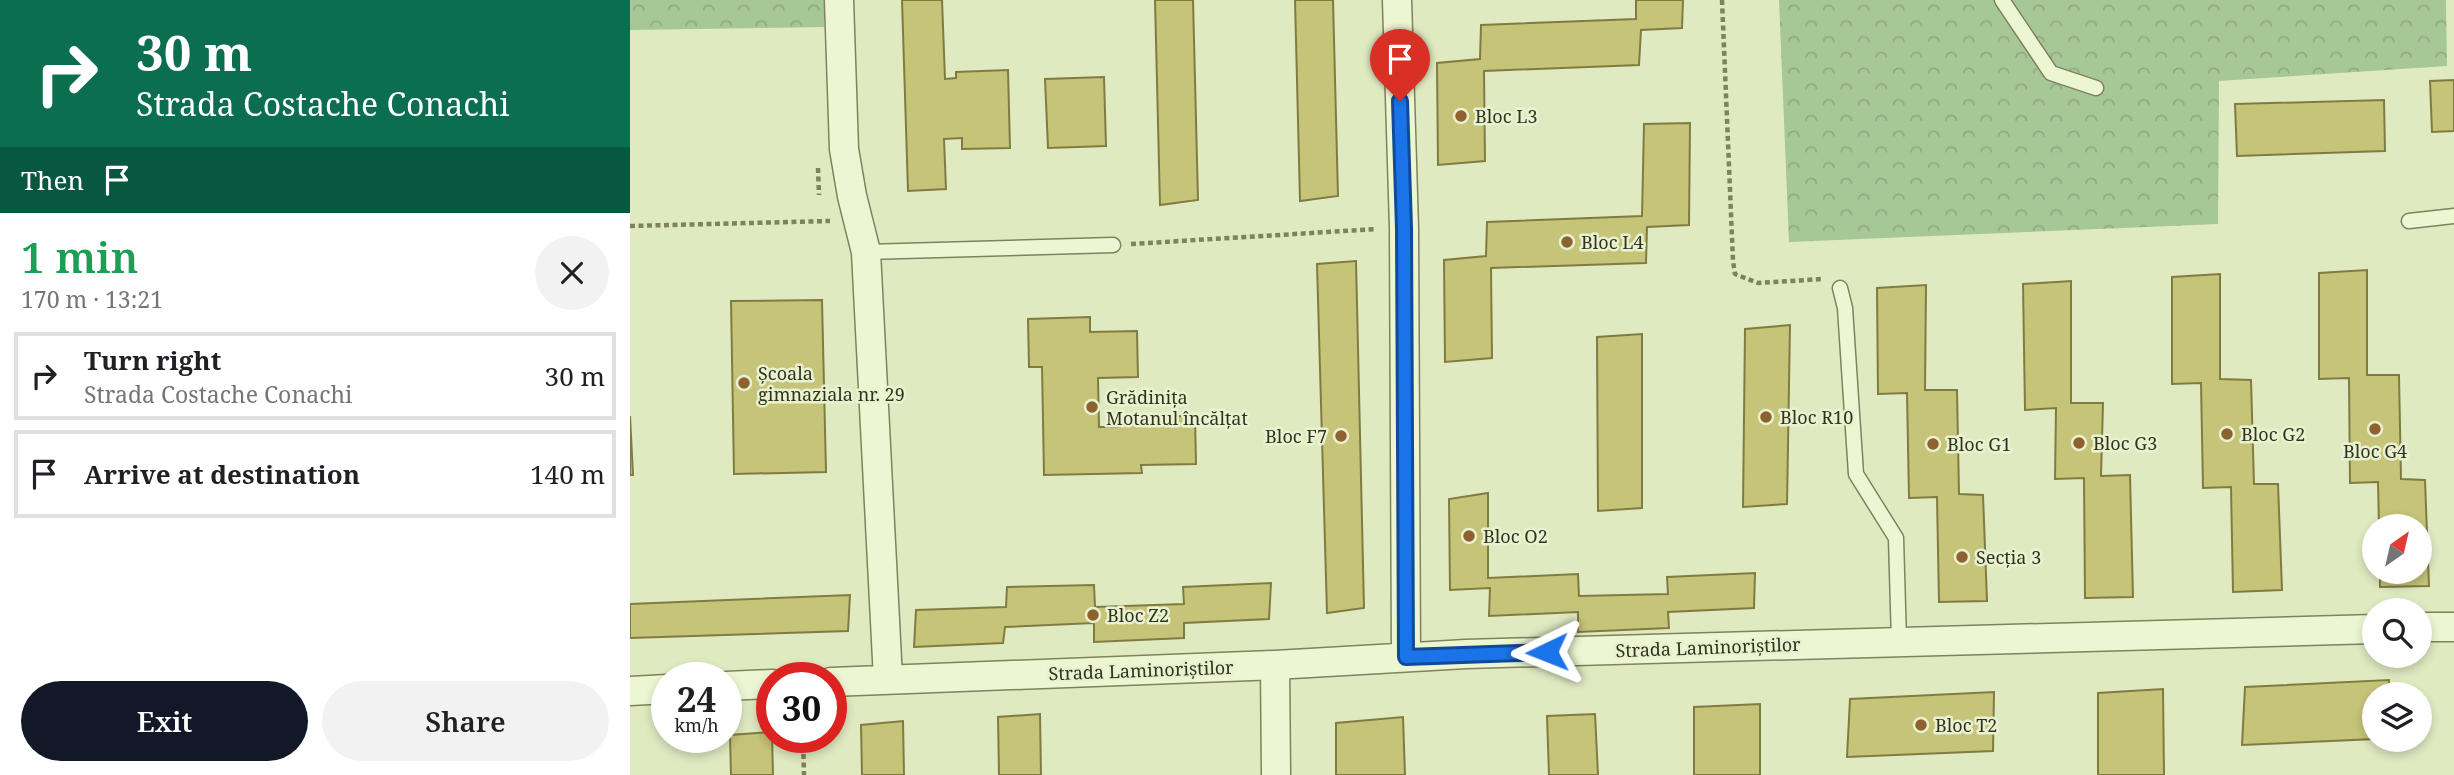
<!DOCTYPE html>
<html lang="en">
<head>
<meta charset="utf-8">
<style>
  :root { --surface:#fff; --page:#f2f2f2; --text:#202124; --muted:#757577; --line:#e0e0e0; --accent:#111827 }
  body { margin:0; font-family:"Noto Serif",serif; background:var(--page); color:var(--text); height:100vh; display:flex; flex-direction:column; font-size:26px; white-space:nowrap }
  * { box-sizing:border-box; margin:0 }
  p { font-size:23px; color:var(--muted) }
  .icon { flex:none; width:38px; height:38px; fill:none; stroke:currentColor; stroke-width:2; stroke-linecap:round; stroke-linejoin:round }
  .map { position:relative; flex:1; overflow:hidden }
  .details { display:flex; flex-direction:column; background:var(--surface); width:630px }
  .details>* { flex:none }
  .hud { background:#0b6e4f; color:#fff; overflow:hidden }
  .needle { width:46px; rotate:34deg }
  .fabs { position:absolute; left:1732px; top:514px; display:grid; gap:14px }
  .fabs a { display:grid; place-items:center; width:70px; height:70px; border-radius:50%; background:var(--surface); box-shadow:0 4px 10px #0003; font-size:35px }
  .speed { position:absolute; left:21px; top:662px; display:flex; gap:14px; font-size:35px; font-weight:700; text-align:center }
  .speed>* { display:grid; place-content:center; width:91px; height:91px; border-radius:50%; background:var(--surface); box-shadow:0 4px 10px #0003; line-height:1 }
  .speed small { font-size:18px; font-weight:400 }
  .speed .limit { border:10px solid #d22; background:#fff; color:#111 }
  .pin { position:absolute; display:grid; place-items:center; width:60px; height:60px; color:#fff; margin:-72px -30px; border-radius:50% 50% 50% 0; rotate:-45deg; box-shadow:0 0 7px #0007 }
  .pin .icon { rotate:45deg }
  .me { position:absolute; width:77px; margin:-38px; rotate:268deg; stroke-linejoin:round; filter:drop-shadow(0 0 5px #0008) }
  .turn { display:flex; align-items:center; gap:24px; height:147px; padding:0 21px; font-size:32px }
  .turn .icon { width:91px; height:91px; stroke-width:2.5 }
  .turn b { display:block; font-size:49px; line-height:60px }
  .then { display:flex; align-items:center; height:66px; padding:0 21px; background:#0003; gap:14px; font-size:26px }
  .round { display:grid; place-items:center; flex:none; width:74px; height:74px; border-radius:37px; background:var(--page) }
  .summary { display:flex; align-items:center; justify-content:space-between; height:119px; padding:0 21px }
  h1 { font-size:42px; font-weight:600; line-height:52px; color:#1e9e55 }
  .cta { display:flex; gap:14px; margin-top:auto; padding:14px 21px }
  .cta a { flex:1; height:80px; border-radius:42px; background:var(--accent); color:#fff; font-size:28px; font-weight:600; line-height:80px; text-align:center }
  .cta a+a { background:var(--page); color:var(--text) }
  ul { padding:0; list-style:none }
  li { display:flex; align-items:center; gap:21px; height:88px; margin:0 14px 10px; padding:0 7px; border:4px solid var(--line); border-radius:0px }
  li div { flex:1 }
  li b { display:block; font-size:26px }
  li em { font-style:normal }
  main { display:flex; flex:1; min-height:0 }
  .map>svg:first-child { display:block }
</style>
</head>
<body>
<main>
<section class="details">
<div class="hud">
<div class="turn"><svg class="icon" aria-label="right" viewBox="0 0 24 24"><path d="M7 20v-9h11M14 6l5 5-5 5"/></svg><div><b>30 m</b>Strada Costache Conachi</div></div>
<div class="then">Then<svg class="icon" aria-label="arrive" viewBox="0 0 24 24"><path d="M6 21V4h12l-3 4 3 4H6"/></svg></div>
</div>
<div class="summary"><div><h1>1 min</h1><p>170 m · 13:21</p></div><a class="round"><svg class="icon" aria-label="close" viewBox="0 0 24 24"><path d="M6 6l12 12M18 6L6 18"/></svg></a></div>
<ul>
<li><svg class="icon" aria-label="right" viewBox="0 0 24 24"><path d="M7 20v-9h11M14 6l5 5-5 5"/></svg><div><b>Turn right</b><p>Strada Costache Conachi</p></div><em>30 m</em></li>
<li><svg class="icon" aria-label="arrive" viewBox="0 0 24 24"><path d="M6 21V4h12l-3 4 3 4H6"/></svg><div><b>Arrive at destination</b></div><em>140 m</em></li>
</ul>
<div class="cta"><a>Exit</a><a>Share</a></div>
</section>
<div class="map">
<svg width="1824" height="775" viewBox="0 0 1824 775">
  <defs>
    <pattern id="forest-crowns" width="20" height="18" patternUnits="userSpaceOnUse" patternTransform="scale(1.75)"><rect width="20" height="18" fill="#a6c796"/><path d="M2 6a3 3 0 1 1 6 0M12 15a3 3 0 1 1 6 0" fill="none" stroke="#8fab81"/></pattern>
  </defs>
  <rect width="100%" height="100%" fill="#e0eac1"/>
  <!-- forest -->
  <path fill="url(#forest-crowns)" d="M0,0H194V27L0,30Z
    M1149,0H1816L1817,66L1589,81L1588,224L1159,242Z"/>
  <!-- building -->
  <path fill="#c6c479" stroke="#807c41" stroke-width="2" d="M272,0H312L315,79L326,78V72L378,70L380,148L332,149V138L314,139L316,189L278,191Z
    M525,0H563L568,200L530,205Z
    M665,0H703L708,196L670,201Z
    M1006,0H1053L1052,28L1011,30L1009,65L854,71L855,161L808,165L807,63L850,59L851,25L1006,19Z
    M474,77L476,146L418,148L415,79Z
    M1824,80V131L1802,132L1800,81Z
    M1754,100L1755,151L1607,156L1605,104Z
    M1060,123L1059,225L1017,227L1016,263L861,268L862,358L815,362L814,260L856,256L857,222L1012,216L1014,124Z
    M726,261L734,608L697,613L687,264Z
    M1737,270V375H1769L1771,479L1795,480L1799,586L1750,587V572H1790V527H1749L1748,482L1720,483L1719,378L1689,379V273Z
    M1590,274V379L1621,380L1624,484H1648L1652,590L1603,592L1601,487L1573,488L1571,383L1542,384V277Z
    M1441,281V403H1473L1471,476L1500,475L1503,597L1455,598L1454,478L1425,479L1426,408L1395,410L1393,284Z
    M1296,285L1295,390H1327L1329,494L1353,495L1357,601L1309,602L1307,497L1279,498L1277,393L1248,394L1247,288Z
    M192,300L196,472L104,474L101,301Z
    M460,317V332L507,331L508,377L468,378L469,427H490L489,417L565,416L566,464L511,465L512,473L414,475L412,367H399L398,319Z
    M1160,325L1157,504L1113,507L1115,329Z
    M1012,334V508L968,511L967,337Z
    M0,416L3,475H0Z
    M858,493V578L948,574L949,596L1038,594L1037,577L1125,573L1124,608L1038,612L1039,628L948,632V612L859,616L860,588L820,590L819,499Z
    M641,583L639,619L554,623V638L464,642V623L375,627L373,643L284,647L286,610L376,607L377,587L464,585L465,607L554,604L553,587Z
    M220,595L218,631L0,638V604Z
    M1759,680V695H1745V739L1612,745L1615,687Z
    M1533,689L1534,775H1468V693Z
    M1364,692L1363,751L1217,757L1220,699Z
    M1130,704V775H1064V707Z
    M410,714L411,775H369L368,717Z
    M965,714L968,775H919L917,716Z
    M773,717L775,775H706V723Z
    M273,721L274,775H232L231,725Z
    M142,732L143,775H101L100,735Z"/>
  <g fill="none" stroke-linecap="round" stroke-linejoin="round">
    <defs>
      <path id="service" d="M1372,0L1421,73L1466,88
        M1779,221L1824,216
        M236,252L483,245
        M1210,288L1215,308L1226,474L1266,538L1269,642"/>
      <path id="minor" d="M209,0L214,149L222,196L236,252L258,679
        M767,0L774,228L776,657
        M1790,627H1824
        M645,665L646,775
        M201,682L645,665L836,654L1745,629
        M96,686L142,684
        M0,691L37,689"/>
    </defs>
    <!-- service casing -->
    <use href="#service" stroke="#7f825a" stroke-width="17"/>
    <!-- minor casing -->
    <use href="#minor" stroke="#7f825a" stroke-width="31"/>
    <!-- path -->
    <path stroke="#7f825a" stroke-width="4.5" stroke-dasharray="5 3.5" stroke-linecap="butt" d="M1092,0L1103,261L1105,274L1128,283L1192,279
      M188,168L189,195
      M0,226L200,221
      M501,244L747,229
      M173,737L174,775"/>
    <!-- service -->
    <use href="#service" stroke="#edf6d3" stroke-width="14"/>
    <!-- minor -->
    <use href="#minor" stroke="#edf6d3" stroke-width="28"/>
  </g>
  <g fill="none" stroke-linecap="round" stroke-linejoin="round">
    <defs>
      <path id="route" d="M770,101L774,228L776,657L917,652"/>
    </defs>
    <!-- route casing -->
    <use href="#route" stroke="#114b97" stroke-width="18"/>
    <!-- route -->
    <use href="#route" stroke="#1a73e8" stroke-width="12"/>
  </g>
  <!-- markers -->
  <g fill="#8d622e" stroke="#e9f2d0" stroke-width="2.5">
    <circle cx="831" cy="116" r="7"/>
    <circle cx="937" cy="242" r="7"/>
    <circle cx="114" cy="383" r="7"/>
    <circle cx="462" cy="407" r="7"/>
    <circle cx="1136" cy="417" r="7"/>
    <circle cx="1745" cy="429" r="7"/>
    <circle cx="1597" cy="434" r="7"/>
    <circle cx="711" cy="436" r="7"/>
    <circle cx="1449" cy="443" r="7"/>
    <circle cx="1303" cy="444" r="7"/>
    <circle cx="839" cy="536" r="7"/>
    <circle cx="1332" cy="557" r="7"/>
    <circle cx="463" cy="615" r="7"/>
    <circle cx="1291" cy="725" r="7"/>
  </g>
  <g text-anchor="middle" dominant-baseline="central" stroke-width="5" stroke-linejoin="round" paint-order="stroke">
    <!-- poi labels -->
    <g font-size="18" fill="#32331d" stroke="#e9f2d0" text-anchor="start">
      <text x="845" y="116">Bloc L3</text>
      <text x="951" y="242">Bloc L4</text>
      <text x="128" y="373">Școala<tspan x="128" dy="21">gimnaziala nr. 29</tspan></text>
      <text x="476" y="397">Grădinița<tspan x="476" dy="21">Motanul încălțat</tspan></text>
      <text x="1150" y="417">Bloc R10</text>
      <text x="1611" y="434">Bloc G2</text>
      <text x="697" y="436" text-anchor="end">Bloc F7</text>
      <text x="1463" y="443">Bloc G3</text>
      <text x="1317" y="444">Bloc G1</text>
      <text x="1745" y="451" text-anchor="middle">Bloc G4</text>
      <text x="853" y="536">Bloc O2</text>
      <text x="1346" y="557">Secția 3</text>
      <text x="477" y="615">Bloc Z2</text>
      <text x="1305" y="725">Bloc T2</text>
    </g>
    <!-- street labels -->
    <g font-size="18" fill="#32331d" stroke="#e9f2d0">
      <text transform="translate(1078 647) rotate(-2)">Strada Laminoriștilor</text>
      <text transform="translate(511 670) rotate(-2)">Strada Laminoriștilor</text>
    </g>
  </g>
</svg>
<div class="fabs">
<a><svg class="needle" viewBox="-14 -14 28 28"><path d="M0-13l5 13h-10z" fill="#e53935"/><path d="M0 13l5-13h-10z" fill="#757577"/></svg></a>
<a><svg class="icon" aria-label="search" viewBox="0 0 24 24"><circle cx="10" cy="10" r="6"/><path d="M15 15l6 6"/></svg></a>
<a><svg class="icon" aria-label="layers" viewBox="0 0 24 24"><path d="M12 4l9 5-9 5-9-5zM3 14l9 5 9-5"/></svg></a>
</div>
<div class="speed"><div>24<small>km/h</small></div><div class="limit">30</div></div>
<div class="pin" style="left:770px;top:101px;background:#d93025"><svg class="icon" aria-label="arrive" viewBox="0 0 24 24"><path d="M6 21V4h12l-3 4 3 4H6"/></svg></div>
<svg class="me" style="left:917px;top:652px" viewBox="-20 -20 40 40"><path d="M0-17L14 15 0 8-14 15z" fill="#1a73e8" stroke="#fff" stroke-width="4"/></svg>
</div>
</main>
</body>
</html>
